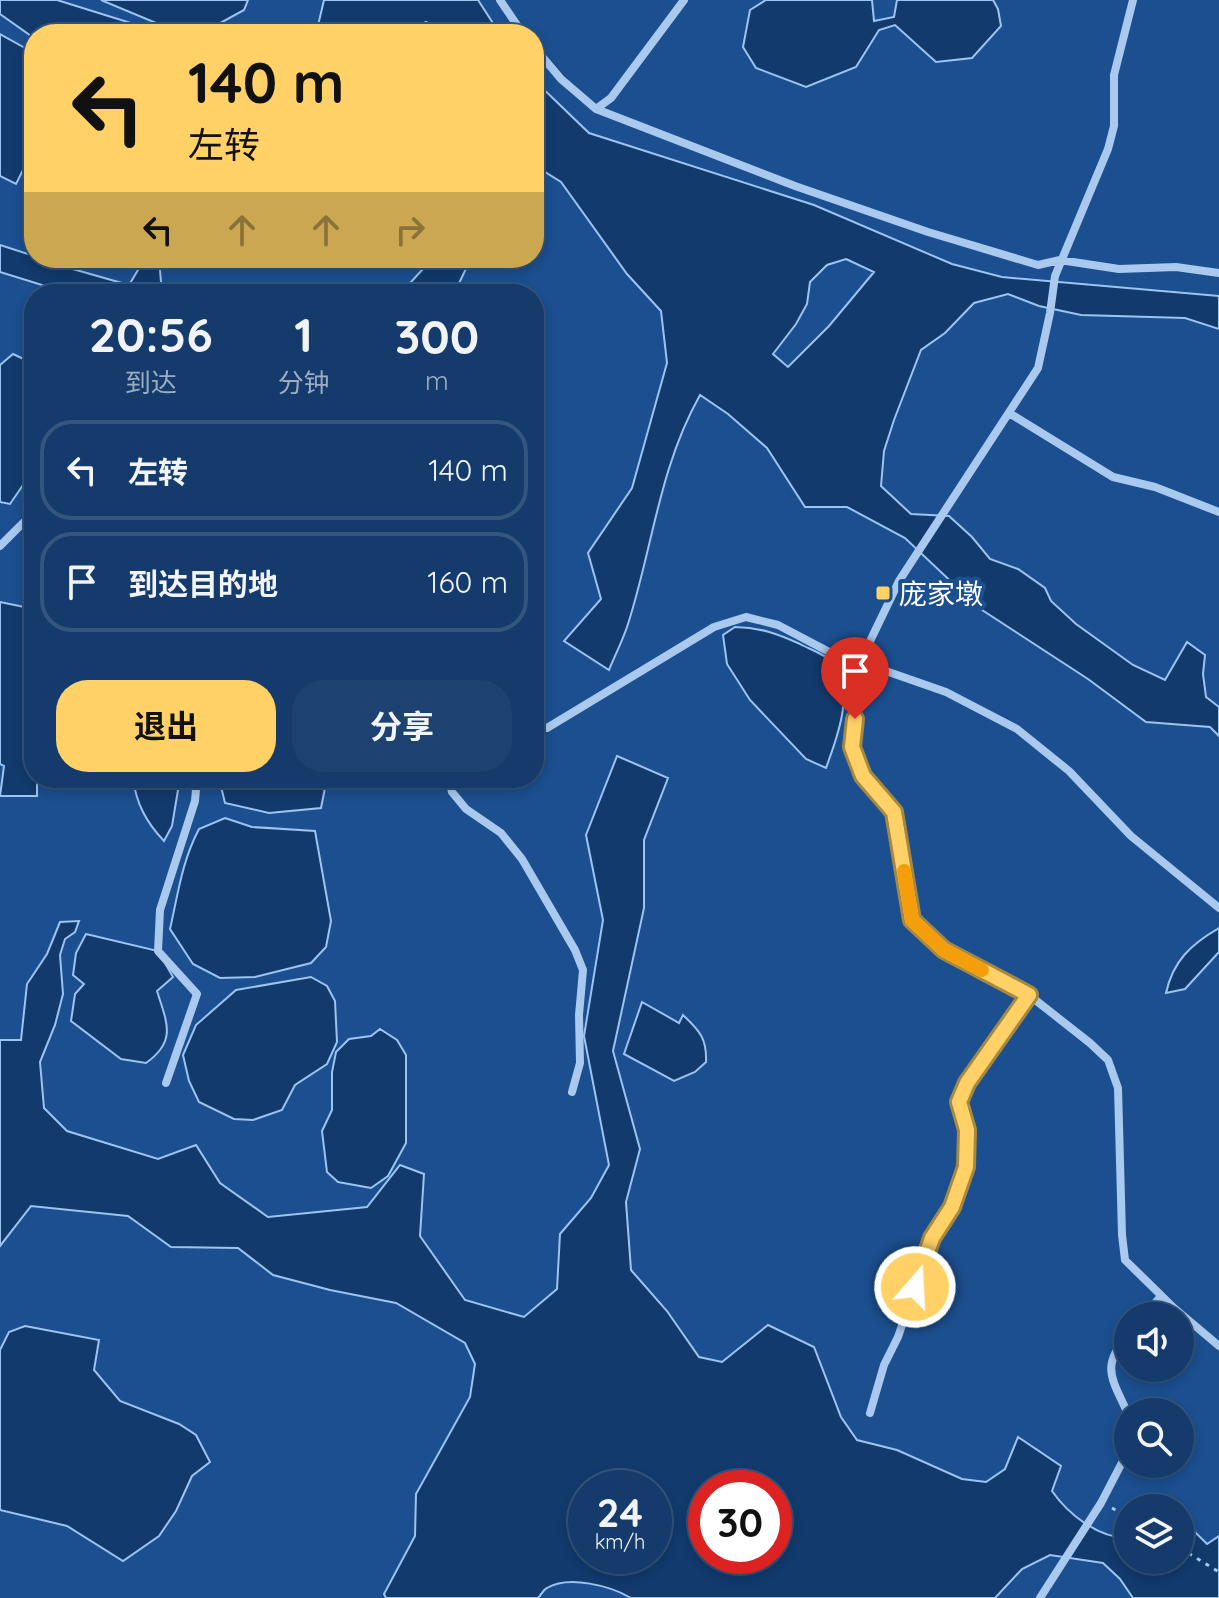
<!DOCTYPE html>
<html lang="zh">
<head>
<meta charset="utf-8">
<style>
  :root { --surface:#143b6b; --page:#1d4271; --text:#f1f3f6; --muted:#9dadc1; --line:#33557e; --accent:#ffd166 }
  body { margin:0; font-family:Quicksand,"Noto Sans SC",sans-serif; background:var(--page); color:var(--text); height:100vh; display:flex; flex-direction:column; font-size:30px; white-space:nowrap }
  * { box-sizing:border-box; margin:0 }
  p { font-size:26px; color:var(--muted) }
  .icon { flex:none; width:44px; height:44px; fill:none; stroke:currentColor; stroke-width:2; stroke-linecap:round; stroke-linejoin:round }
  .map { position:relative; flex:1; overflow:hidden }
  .drawer { position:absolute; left:24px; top:284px; width:520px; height:504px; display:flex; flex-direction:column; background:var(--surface); border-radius:32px; box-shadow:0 4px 12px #0003,0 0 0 2px var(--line) }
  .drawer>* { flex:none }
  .banner { position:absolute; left:24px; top:24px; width:520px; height:244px; border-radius:32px; box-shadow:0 4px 12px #0003,0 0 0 2px var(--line); background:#ffd166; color:#111; overflow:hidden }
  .buttons { position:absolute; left:1114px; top:1302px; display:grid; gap:16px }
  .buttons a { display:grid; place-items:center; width:80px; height:80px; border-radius:50%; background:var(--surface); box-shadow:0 4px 12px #0003,0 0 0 2px var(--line); font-size:40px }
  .speed { position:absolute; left:568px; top:1470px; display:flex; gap:16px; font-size:40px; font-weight:700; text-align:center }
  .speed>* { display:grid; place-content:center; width:104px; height:104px; border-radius:50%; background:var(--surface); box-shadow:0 4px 12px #0003,0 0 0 2px var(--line); line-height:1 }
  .speed small { font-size:20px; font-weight:400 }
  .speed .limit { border:12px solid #d22; background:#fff; color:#111 }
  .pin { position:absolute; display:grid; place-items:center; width:68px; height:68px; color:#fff; margin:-82px -34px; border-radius:50% 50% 50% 0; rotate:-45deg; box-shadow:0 0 8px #0007 }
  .pin .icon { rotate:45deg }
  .me { position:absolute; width:88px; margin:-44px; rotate:19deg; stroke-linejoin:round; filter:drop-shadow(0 0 6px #0008) }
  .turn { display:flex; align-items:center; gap:28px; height:168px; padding:0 32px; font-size:36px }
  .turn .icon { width:104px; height:104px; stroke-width:2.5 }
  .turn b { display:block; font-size:56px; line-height:68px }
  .lanes { display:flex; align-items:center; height:76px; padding:0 32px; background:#0003; justify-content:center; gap:40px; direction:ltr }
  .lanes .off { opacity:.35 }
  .eta { display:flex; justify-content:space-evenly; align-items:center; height:136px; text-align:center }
  .eta b { font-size:48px; font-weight:700; line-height:56px }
  .primary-button { display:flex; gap:16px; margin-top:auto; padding:16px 32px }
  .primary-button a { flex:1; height:92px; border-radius:32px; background:var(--accent); color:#111; font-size:32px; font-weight:700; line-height:92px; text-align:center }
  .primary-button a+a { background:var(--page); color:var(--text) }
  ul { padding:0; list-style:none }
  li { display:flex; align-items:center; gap:24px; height:100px; margin:0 16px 12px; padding:0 16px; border:4px solid var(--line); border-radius:32px }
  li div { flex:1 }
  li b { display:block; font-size:30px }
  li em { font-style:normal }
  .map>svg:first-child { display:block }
</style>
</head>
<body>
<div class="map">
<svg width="1219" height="1598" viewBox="0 0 1219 1598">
  <rect width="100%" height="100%" fill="#1b4f8f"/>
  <!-- water -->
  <path fill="#123a6d" stroke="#9cc4f0" stroke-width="2" fill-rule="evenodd" d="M0,0H57L166,34H34V38L0,14Z
    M101,0H248L244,10L204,32L180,33Z
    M324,0H478L500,34H449L426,22L405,34H316Z
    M766,0H872L874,21L894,17L897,0H993L998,9L1001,26L972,58L936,62L895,25L879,30L856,67L806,87L756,68L743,47L750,10Z
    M0,34L34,53V148L16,184L0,176Z
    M534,80L589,133L814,205L952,264L1002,277L1219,296V329L1185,318L1081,315L1039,306L1008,294L974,303L945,333L921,350L894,420L884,451L881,486L911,514L949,516L972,537L990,559L1018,569L1045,588L1051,601L1076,624L1133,665L1165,680L1187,642L1205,655L1203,674L1206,697L1219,707V736L1210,727L1146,722L1088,679L979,608L905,538L847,507H805L767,448L728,414L700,395C659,468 653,546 628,624C623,640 615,655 609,670L564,641L601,599L588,553L632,488L667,363L661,311L627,274L561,182L537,167L534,169ZM846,259L874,272L829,326L788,367L773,354L796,324L807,304L810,282L827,265Z
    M0,245L34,256V258L129,285L144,260L159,258L161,282L169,294H71L0,272Z
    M433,258H471L454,294H400Z
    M13,354L34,364V469L10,504L0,502V365Z
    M0,602L34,609V778H37V796H0L4,766L0,764Z
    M735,627C759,627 778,634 800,644C809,649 825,654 832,662C856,691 837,737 826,768L806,759L750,700L727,664L723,635Z
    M617,756L668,778L644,840V908L613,1051L640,1149L626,1202L631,1270L667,1311L699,1357L722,1362L768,1325L814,1347L841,1417L857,1440L897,1450L962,1479L986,1482L1005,1469L1018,1437L1061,1466L1052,1491C1068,1514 1098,1538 1128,1538V1560H1180V1511L1190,1527L1207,1544L1219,1536V1598H1133L1120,1579L1103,1563L1050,1555L1022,1569L995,1598H631C611,1586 569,1575 547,1588C543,1590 541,1595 538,1598H386L384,1594L415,1536L416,1494L470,1397L475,1364L465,1343L396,1303L330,1290L273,1275L238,1248L171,1247L128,1216L31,1206L0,1246V1040H21L27,984L47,954L60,922L79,921L75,932L65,939L60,955L63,994L55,1025L40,1062L44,1108L67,1131L158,1159L196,1145L220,1183L268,1217L367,1207L400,1165L424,1174L420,1236L465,1300L524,1317L557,1289L560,1234L591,1198L609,1165L584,1036L603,920L586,835ZM586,1488H654V1556H586ZM706,1488H774V1556H706Z
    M133,778H180L172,826L164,841C146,822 136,803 133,778Z
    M219,778H327L321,808L269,813L225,803Z
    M225,818L252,827L315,831L331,921L326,947L311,963L255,977L220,978L193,964L170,929C178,894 182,861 199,829Z
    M1219,928V952L1185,989L1166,993C1173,961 1191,944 1219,928Z
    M86,934L158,951L173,977L157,991C167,1023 177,1041 146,1063L121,1059L71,1021L75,994L84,984L73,975L76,953Z
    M311,977L327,986L335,1001L337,1042L327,1064L295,1085L282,1110L253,1120L234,1119L199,1102L189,1081L183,1055L196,1025L236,990Z
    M642,1002L679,1023L683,1015C700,1031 707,1039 706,1062L695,1072L674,1081L624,1054Z
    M380,1029L397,1040L406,1055V1143L388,1176L371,1188L338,1182L327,1172L322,1131L332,1110V1072L336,1052L349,1039L371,1036Z
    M25,1326L99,1340L94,1370L120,1401L179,1424L196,1435L210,1462L192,1476L176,1511L159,1536L123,1561L67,1526L0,1510V1350L9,1332Z"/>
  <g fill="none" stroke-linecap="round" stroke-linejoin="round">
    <!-- path -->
    <path stroke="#a9c9ee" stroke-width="3" stroke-dasharray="4 6" stroke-linecap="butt" d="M1112,1508L1128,1517
      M1180,1548L1219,1572"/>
    <!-- street -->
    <path stroke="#a9c9ee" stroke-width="8" d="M500,0L523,34
      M534,47L561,79L596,109L795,186L928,232L1038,265L1060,260L1119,269L1176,267L1219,273
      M596,109L611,98L684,0
      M1009,413L1113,477L1155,487L1219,512
      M0,546L34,512
      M534,728H547L714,627L746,617L778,625L835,655L860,662L899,581L1038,368L1050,313L1055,276L1108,149L1114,126V75L1133,0
      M448,778L452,792L466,809L501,833L522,859L575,950L583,970L579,1015L580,1063L572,1092
      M1219,908L1131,836L1069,771L1017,729L946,692L860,662L852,747L863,776L894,812L912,920L944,950L1029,995L1090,1043L1108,1060L1118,1088L1122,1235L1125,1260L1174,1308L1219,1346
      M166,1083L197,994L158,951L160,910L195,801L197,778
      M1144,1316L1161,1296
      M1128,1335C1100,1367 1112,1378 1128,1414
      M870,1413L884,1365L898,1337L932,1238L952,1207L966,1167L967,1130L959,1102L967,1083L1029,995
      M1040,1598L1101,1503L1128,1451"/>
  </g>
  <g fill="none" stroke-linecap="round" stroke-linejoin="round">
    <defs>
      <path id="route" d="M855,719L852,747L863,776L894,812L912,920L944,950L1029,995L967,1083L959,1102L967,1130L966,1167L952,1207L932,1238L915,1287"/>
    </defs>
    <!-- route casing -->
    <use href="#route" stroke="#a68842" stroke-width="20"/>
    <!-- route -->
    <use href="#route" stroke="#ffd166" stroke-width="14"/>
    <!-- slow -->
    <path stroke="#f59e0b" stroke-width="14" d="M904,871L912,920L944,950L982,970"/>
  </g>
  <!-- markers -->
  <rect fill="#ffd166" stroke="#1b4f8f" stroke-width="3" x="875" y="585" width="16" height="16" rx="4"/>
  <g text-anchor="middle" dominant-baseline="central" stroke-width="8" stroke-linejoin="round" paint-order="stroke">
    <!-- poi labels -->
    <g font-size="28" fill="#fff" stroke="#1b4f8f" text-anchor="start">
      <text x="899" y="593">庞家墩</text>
    </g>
  </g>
</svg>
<div class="buttons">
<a><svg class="icon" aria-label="sound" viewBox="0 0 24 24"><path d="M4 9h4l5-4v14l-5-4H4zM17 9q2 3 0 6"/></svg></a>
<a><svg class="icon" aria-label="search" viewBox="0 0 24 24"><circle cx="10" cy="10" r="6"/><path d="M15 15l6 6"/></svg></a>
<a><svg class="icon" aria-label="layers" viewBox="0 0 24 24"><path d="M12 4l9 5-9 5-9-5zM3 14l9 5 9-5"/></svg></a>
</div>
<div class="speed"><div>24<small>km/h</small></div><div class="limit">30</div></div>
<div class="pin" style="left:855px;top:719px;background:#d93025"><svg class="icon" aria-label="arrive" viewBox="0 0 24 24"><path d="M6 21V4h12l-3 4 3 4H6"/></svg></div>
<svg class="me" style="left:915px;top:1287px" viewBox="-20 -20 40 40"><circle r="17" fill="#ffd166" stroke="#fff" stroke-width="3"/><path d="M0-11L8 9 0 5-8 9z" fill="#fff"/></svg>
<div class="banner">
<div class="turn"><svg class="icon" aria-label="left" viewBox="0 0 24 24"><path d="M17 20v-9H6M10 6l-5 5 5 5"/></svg><div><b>140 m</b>左转</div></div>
<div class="lanes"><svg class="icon" aria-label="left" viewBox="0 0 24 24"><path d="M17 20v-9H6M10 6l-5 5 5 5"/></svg><svg class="icon off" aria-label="ahead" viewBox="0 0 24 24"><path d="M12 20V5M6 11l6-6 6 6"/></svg><svg class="icon off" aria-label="ahead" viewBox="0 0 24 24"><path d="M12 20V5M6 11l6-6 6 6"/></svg><svg class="icon off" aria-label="right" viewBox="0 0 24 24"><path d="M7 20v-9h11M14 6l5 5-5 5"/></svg></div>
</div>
<section class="drawer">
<div class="eta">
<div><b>20:56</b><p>到达</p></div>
<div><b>1</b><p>分钟</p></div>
<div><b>300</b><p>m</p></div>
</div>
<ul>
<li><svg class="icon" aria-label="left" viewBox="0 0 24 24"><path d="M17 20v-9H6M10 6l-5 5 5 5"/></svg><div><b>左转</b></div><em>140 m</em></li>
<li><svg class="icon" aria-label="arrive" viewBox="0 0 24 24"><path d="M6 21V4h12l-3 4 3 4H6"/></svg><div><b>到达目的地</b></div><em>160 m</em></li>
</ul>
<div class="primary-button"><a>退出</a><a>分享</a></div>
</section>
</div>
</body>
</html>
